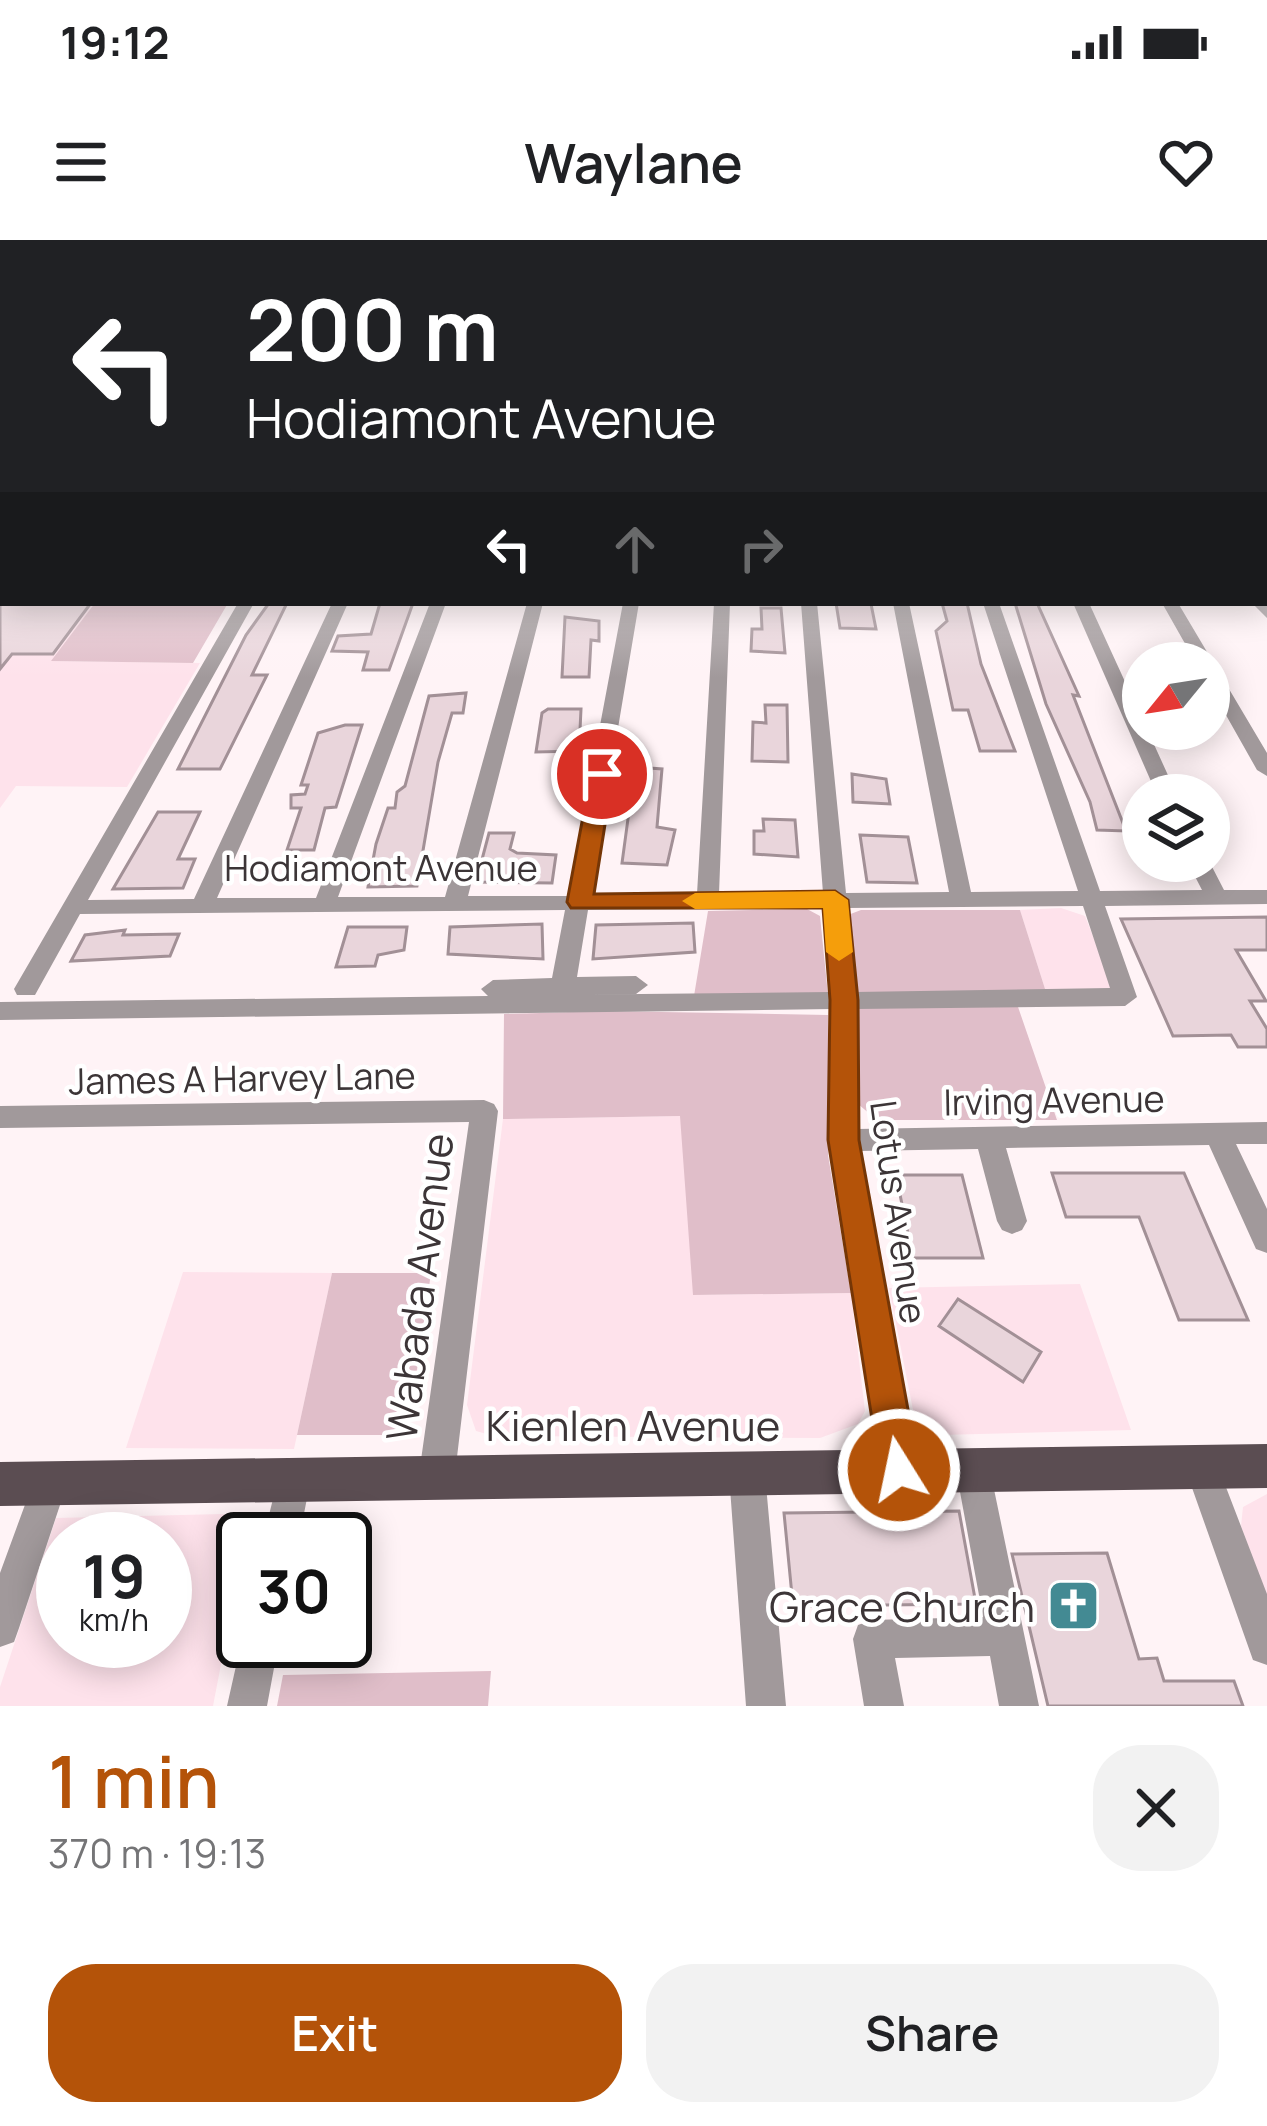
<!DOCTYPE html>
<html lang="en">
<head>
<meta charset="utf-8">
<style>
  :root { --surface:#fff; --page:#f2f2f2; --text:#202124; --muted:#757577; --accent:#b45309 }
  body { margin:0; font-family:Manrope,sans-serif; background:var(--page); color:var(--text); height:100vh; display:flex; flex-direction:column; font-size:45px; white-space:nowrap }
  * { box-sizing:border-box; margin:0 }
  p { font-size:39px; color:var(--muted) }
  .icon { flex:none; width:66px; height:66px; fill:none; stroke:currentColor; stroke-width:2; stroke-linecap:round; stroke-linejoin:round }
  .map { position:relative; height:1466px; overflow:hidden }
  .side { display:flex; flex-direction:column; background:var(--surface); flex:1 }
  .side>* { flex:none }
  .guide { position:absolute; left:0px; top:0px; width:1269px; height:366px; box-shadow:0 6px 30px #0003; background:#202124; color:#fff; overflow:hidden }
  .needle { width:78px; rotate:240deg }
  .tools { position:absolute; left:1122px; top:402px; display:grid; gap:24px }
  .tools a { display:grid; place-items:center; width:108px; height:108px; border-radius:50%; background:var(--surface); box-shadow:0 6px 30px #0003; font-size:60px }
  .speed { position:absolute; left:36px; top:1272px; display:flex; gap:24px; font-size:60px; font-weight:700; text-align:center }
  .speed>* { display:grid; place-content:center; width:156px; height:156px; border-radius:50%; background:var(--surface); box-shadow:0 6px 30px #0003; line-height:1 }
  .speed small { font-size:30px; font-weight:400 }
  .speed .limit { border:6px solid #111; border-radius:18px; background:#fff; color:#111 }
  .pin { position:absolute; display:grid; place-items:center; width:102px; height:102px; color:#fff; margin:-51px; border:6px solid #fff; border-radius:50%; box-shadow:0 3px 12px #0007 }
  .me { position:absolute; width:132px; margin:-66px; rotate:350deg; stroke-linejoin:round; filter:drop-shadow(0 0 9px #0008) }
  .turn { display:flex; align-items:center; gap:42px; height:252px; padding:0 48px; font-size:54px }
  .turn .icon { width:156px; height:156px; stroke-width:2.5 }
  .turn b { display:block; font-size:84px; line-height:102px }
  .lanes { display:flex; align-items:center; height:114px; padding:0 48px; background:#0003; justify-content:center; gap:60px; direction:ltr }
  .lanes .off { opacity:.35 }
  .round { display:grid; place-items:center; flex:none; width:126px; height:126px; border-radius:48px; background:var(--page) }
  .headline { display:flex; align-items:center; justify-content:space-between; height:204px; padding:0 48px }
  h1 { font-size:72px; font-weight:600; line-height:90px; color:var(--accent) }
  .action { display:flex; gap:24px; margin-top:auto; padding:24px 48px }
  .action a { flex:1; height:138px; border-radius:48px; background:var(--accent); color:#fff; font-size:48px; font-weight:600; line-height:138px; text-align:center }
  .action a+a { background:var(--page); color:var(--text) }
  .status { display:flex; justify-content:space-between; align-items:center; height:84px; padding:0 60px; background:var(--surface); direction:ltr }
  .status svg { height:33px; fill:currentColor }
  header { display:flex; justify-content:space-between; align-items:center; height:156px; padding:0 48px; background:var(--surface); font-size:54px; font-weight:600 }
  .map>svg:first-child { display:block }
</style>
</head>
<body>
<div class="status"><b>19:12</b><svg viewBox="0 0 49 12"><path d="M0 12V9h3v3zM5 12V6h3v6zM10 12V3h3v9zM15 12V0h3v12zM26 1h20v11H26zM47 4h2v5h-2z"/></svg></div>
<header><svg class="icon" aria-label="menu" viewBox="0 0 24 24"><path d="M4 6h16M4 12h16M4 18h16"/></svg>Waylane<svg class="icon" aria-label="heart" viewBox="0 0 24 24"><path d="M12 20l-8-8c-3-5 5-10 8-4 3-6 11-1 8 4z"/></svg></header>
<div class="map">
<svg width="1267" height="1466" viewBox="0 0 1267 1466">
  <rect width="100%" height="100%" fill="#fff3f6"/>
  <!-- built -->
  <path fill="#fee2eb" fill-rule="evenodd" d="M0,322L3,363H95L53,421L200,423L127,547L16,546L0,568Z
    M1061,668L1085,676L1115,752H1046L1020,670Z
    M681,876L694,1055L851,1053L865,1171L858,1184L820,1198L494,1196L476,1191L467,1165L503,879Z
    M183,1032L332,1033L294,1209L126,1208Z
    M1080,1044L1131,1190L941,1195L914,1175L889,1048Z
    M1267,1254V1357L1241,1286L1243,1267Z
    M223,1274L237,1279L245,1299L213,1466H0V1447L56,1278ZM165,1299V1401H63V1299Z"/>
  <!-- green -->
  <path fill="#e0bec9" d="M95,363H228L193,423L51,421Z
    M807,669L820,676L828,755L694,756L708,671Z
    M861,670H1020L1046,752L856,753L848,675Z
    M1017,764L1057,880H877L858,864V766Z
    M603,771L828,775V915L851,1053L693,1055L680,876L503,879L504,774Z
    M332,1033H431L411,1170L392,1195H297Z
    M491,1431L488,1466H277L283,1435Z"/>
  <!-- building -->
  <path fill="#e9d5db" stroke="#a29096" stroke-width="3" d="M0,363H91L53,414H12L0,429Z
    M269,363H287L252,435H267L220,529H178L246,395Z
    M380,363H413L389,430H363L368,412L332,411L338,396L371,394Z
    M836,363L871,364L876,389L840,388Z
    M942,363H967L981,424L1015,511H980L968,470H953L936,391L947,381Z
    M1015,363H1037L1079,456L1073,455L1126,591L1097,590L1090,562L1046,464Z
    M761,368H781L785,413L751,411L752,389H762Z
    M565,377L599,381V401L591,400L589,437H562Z
    M466,453L463,473H452L438,522L417,646L368,647L376,604L388,568H395L397,552L405,546L429,456Z
    M765,465H787L788,522L752,521L753,482L766,483Z
    M548,469H581L579,511L536,512L542,473Z
    M345,485H362L336,567L325,568L314,610H287L301,568H291V555L305,554L308,545H301L318,493Z
    M635,527L662,529L657,587L675,590L667,625L622,623Z
    M852,534L886,539L890,564L853,562Z
    M158,572H200L178,619H195L183,648L113,649Z
    M763,579L795,580L798,617L754,614V591H764Z
    M489,593H514L510,609L517,613L556,615L552,643L476,642Z
    M860,595L908,597L917,643L867,642Z
    M1267,677V710H1236L1266,761H1250L1267,789V807H1238L1231,795L1173,796L1121,679Z
    M693,683L695,712L593,719L596,685Z
    M542,684L543,719L448,714L450,687Z
    M348,687H407L404,710L378,715L375,726L336,727Z
    M125,690L123,695L179,694L170,716L71,721L85,695Z
    M1052,933H1184L1248,1080H1179L1139,977H1066Z
    M896,935H962L983,1018H913Z
    M958,1059L1041,1112L1023,1142L939,1086Z
    M959,1271L976,1364L793,1366L784,1273Z
    M1107,1313L1139,1419L1157,1418L1164,1441H1234L1243,1466H1048L1012,1314Z"/>
  <g fill="none" stroke-linecap="round" stroke-linejoin="round">
    <!-- minor -->
    <path fill="#a1999b" fill-rule="evenodd" d="M1266,233H1267V238H1266Z
      M1266,309H1267V317H1266Z
      M1266,360L1267,362V378L1252,363Z
      M238,363H254L88,660L194,659L332,363H348L217,658H316L430,363H446L338,657H445L527,363H543L468,656H568L623,363H639L590,655L697,654L714,363H730L719,654L823,653L801,363H817L846,653L949,652L893,363H909L971,652L1078,651L983,363H999L1100,651L1202,650L1187,621H1209L1224,650H1267V664L1105,666L1137,757L1125,766L856,769L857,889L1267,882V904H1236L1267,969V1013L1256,1009L1209,905L1006,908L1027,981L1022,990L1012,994L1002,990L997,981L978,909L859,911L916,1230L911,1242L899,1247L887,1242L882,1230L829,900L832,769L0,780V762L488,756L481,749L493,740L552,738L565,670L80,674L35,755H17L14,749ZM1083,666L1110,748L855,752L847,668ZM825,668L831,752L543,755L636,754L648,745L636,736L577,737L588,670Z
      M1073,363H1089L1143,481V489H1147L1177,555H1157Z
      M1162,363H1178L1267,513V536L1257,530L1209,445V423H1196Z
      M484,860L494,864L498,871L455,1234L449,1246L437,1252L425,1246L419,1234L469,882L0,888V866Z
      M1202,1211L1214,1216L1267,1354V1425L1253,1420L1185,1228L1190,1216Z
      M973,1213L985,1218L990,1230L1039,1466H999L990,1416L895,1418L904,1466H864L853,1399L858,1385L872,1380L983,1377L956,1230L961,1218Z
      M747,1216L759,1222L765,1234L786,1466H746L729,1234L735,1222Z
      M292,1225L304,1231L310,1243L299,1299H263L280,1231Z
      M49,1226L61,1232L67,1244L19,1388L14,1402L0,1407V1333L37,1232Z
      M243,1395V1401H279L267,1466H227Z"/>
    <!-- major -->
    <path fill="#5b4d52" fill-rule="evenodd" d="M1266,246H1267V258H1266Z
      M1267,1204V1248L0,1266V1222Z"/>
  </g>
  <!-- sky -->
  <linearGradient id="sky" x2="0" y2="1"><stop stop-color="#a1add3"/><stop offset="0.53" stop-color="#fffafb"/><stop offset="1" stop-color="#fffafb" stop-opacity="0"/></linearGradient>
  <rect width="1267" height="438" fill="url(#sky)"/>
  <!-- route -->
  <path fill="#b45309" stroke="#753606" stroke-width="3" d="M602,527L613,534L594,654L835,651L848,660L858,760L859,900L919,1230L913,1244L899,1250L885,1244L880,1230L828,900L830,760L823,668H571L567,662L591,534Z"/>
  <!-- slow -->
  <path fill="#f59e0b" d="M835,651L848,660L853,712L839,721L826,712L823,668L695,669L682,661L695,653Z"/>
  <!-- icons -->
  <defs>
    <symbol id="church-square" viewBox="-11 -11 22 22"><rect x="-9" y="-9" width="18" height="18" rx="4" fill="#438a93" stroke="#fff"/><path d="M-1.2-6h2.4v3.5h3.3v2.4h-3.3V6h-2.4V-.1h-3.3v-2.4h3.3Z" fill="#fff"/></symbol>
  </defs>
  <g fill-rule="evenodd">
    <use href="#church-square" x="1044" y="1336" width="59" height="59"/>
  </g>
  <g text-anchor="middle" dominant-baseline="central" stroke-width="9" stroke-linejoin="round" paint-order="stroke">
    <!-- street labels -->
    <g font-size="36" fill="#3c3537" stroke="#fff">
      <text x="381" y="627">Hodiamont Avenue</text>
      <text transform="translate(242 838) rotate(-1)">James A Harvey Lane</text>
      <text transform="translate(1054 860) rotate(-1)">Irving Avenue</text>
      <text transform="translate(899 972) rotate(82)">Lotus Avenue</text>
    </g>
    <!-- near-street labels -->
    <g font-size="42" fill="#3c3537" stroke="#fff">
      <text transform="translate(419 1047) rotate(-83)">Wabada Avenue</text>
      <text x="633" y="1185">Kienlen Avenue</text>
    </g>
    <!-- near-poi labels -->
    <g font-size="42" fill="#3c3537" stroke="#fff" text-anchor="end">
      <text x="1035" y="1366">Grace Church</text>
    </g>
  </g>
</svg>
<div class="tools">
<a><svg class="needle" viewBox="-14 -14 28 28"><path d="M0-13l5 13h-10z" fill="#e53935"/><path d="M0 13l5-13h-10z" fill="#757577"/></svg></a>
<a><svg class="icon" aria-label="layers" viewBox="0 0 24 24"><path d="M12 4l9 5-9 5-9-5zM3 14l9 5 9-5"/></svg></a>
</div>
<div class="speed"><div>19<small>km/h</small></div><div class="limit">30</div></div>
<div class="pin" style="left:602px;top:534px;background:#d93025"><svg class="icon" aria-label="arrive" viewBox="0 0 24 24"><path d="M6 21V4h12l-3 4 3 4H6"/></svg></div>
<svg class="me" style="left:899px;top:1230px" viewBox="-20 -20 40 40"><circle r="17" fill="#b45309" stroke="#fff" stroke-width="3"/><path d="M0-11L8 9 0 5-8 9z" fill="#fff"/></svg>
<div class="guide">
<div class="turn"><svg class="icon" aria-label="left" viewBox="0 0 24 24"><path d="M17 20v-9H6M10 6l-5 5 5 5"/></svg><div><b>200 m</b>Hodiamont Avenue</div></div>
<div class="lanes"><svg class="icon" aria-label="left" viewBox="0 0 24 24"><path d="M17 20v-9H6M10 6l-5 5 5 5"/></svg><svg class="icon off" aria-label="ahead" viewBox="0 0 24 24"><path d="M12 20V5M6 11l6-6 6 6"/></svg><svg class="icon off" aria-label="right" viewBox="0 0 24 24"><path d="M7 20v-9h11M14 6l5 5-5 5"/></svg></div>
</div>
</div>
<section class="side">
<div class="headline"><div><h1>1 min</h1><p>370 m · 19:13</p></div><a class="round"><svg class="icon" aria-label="close" viewBox="0 0 24 24"><path d="M6 6l12 12M18 6L6 18"/></svg></a></div>
<div class="action"><a>Exit</a><a>Share</a></div>
</section>
</body>
</html>
